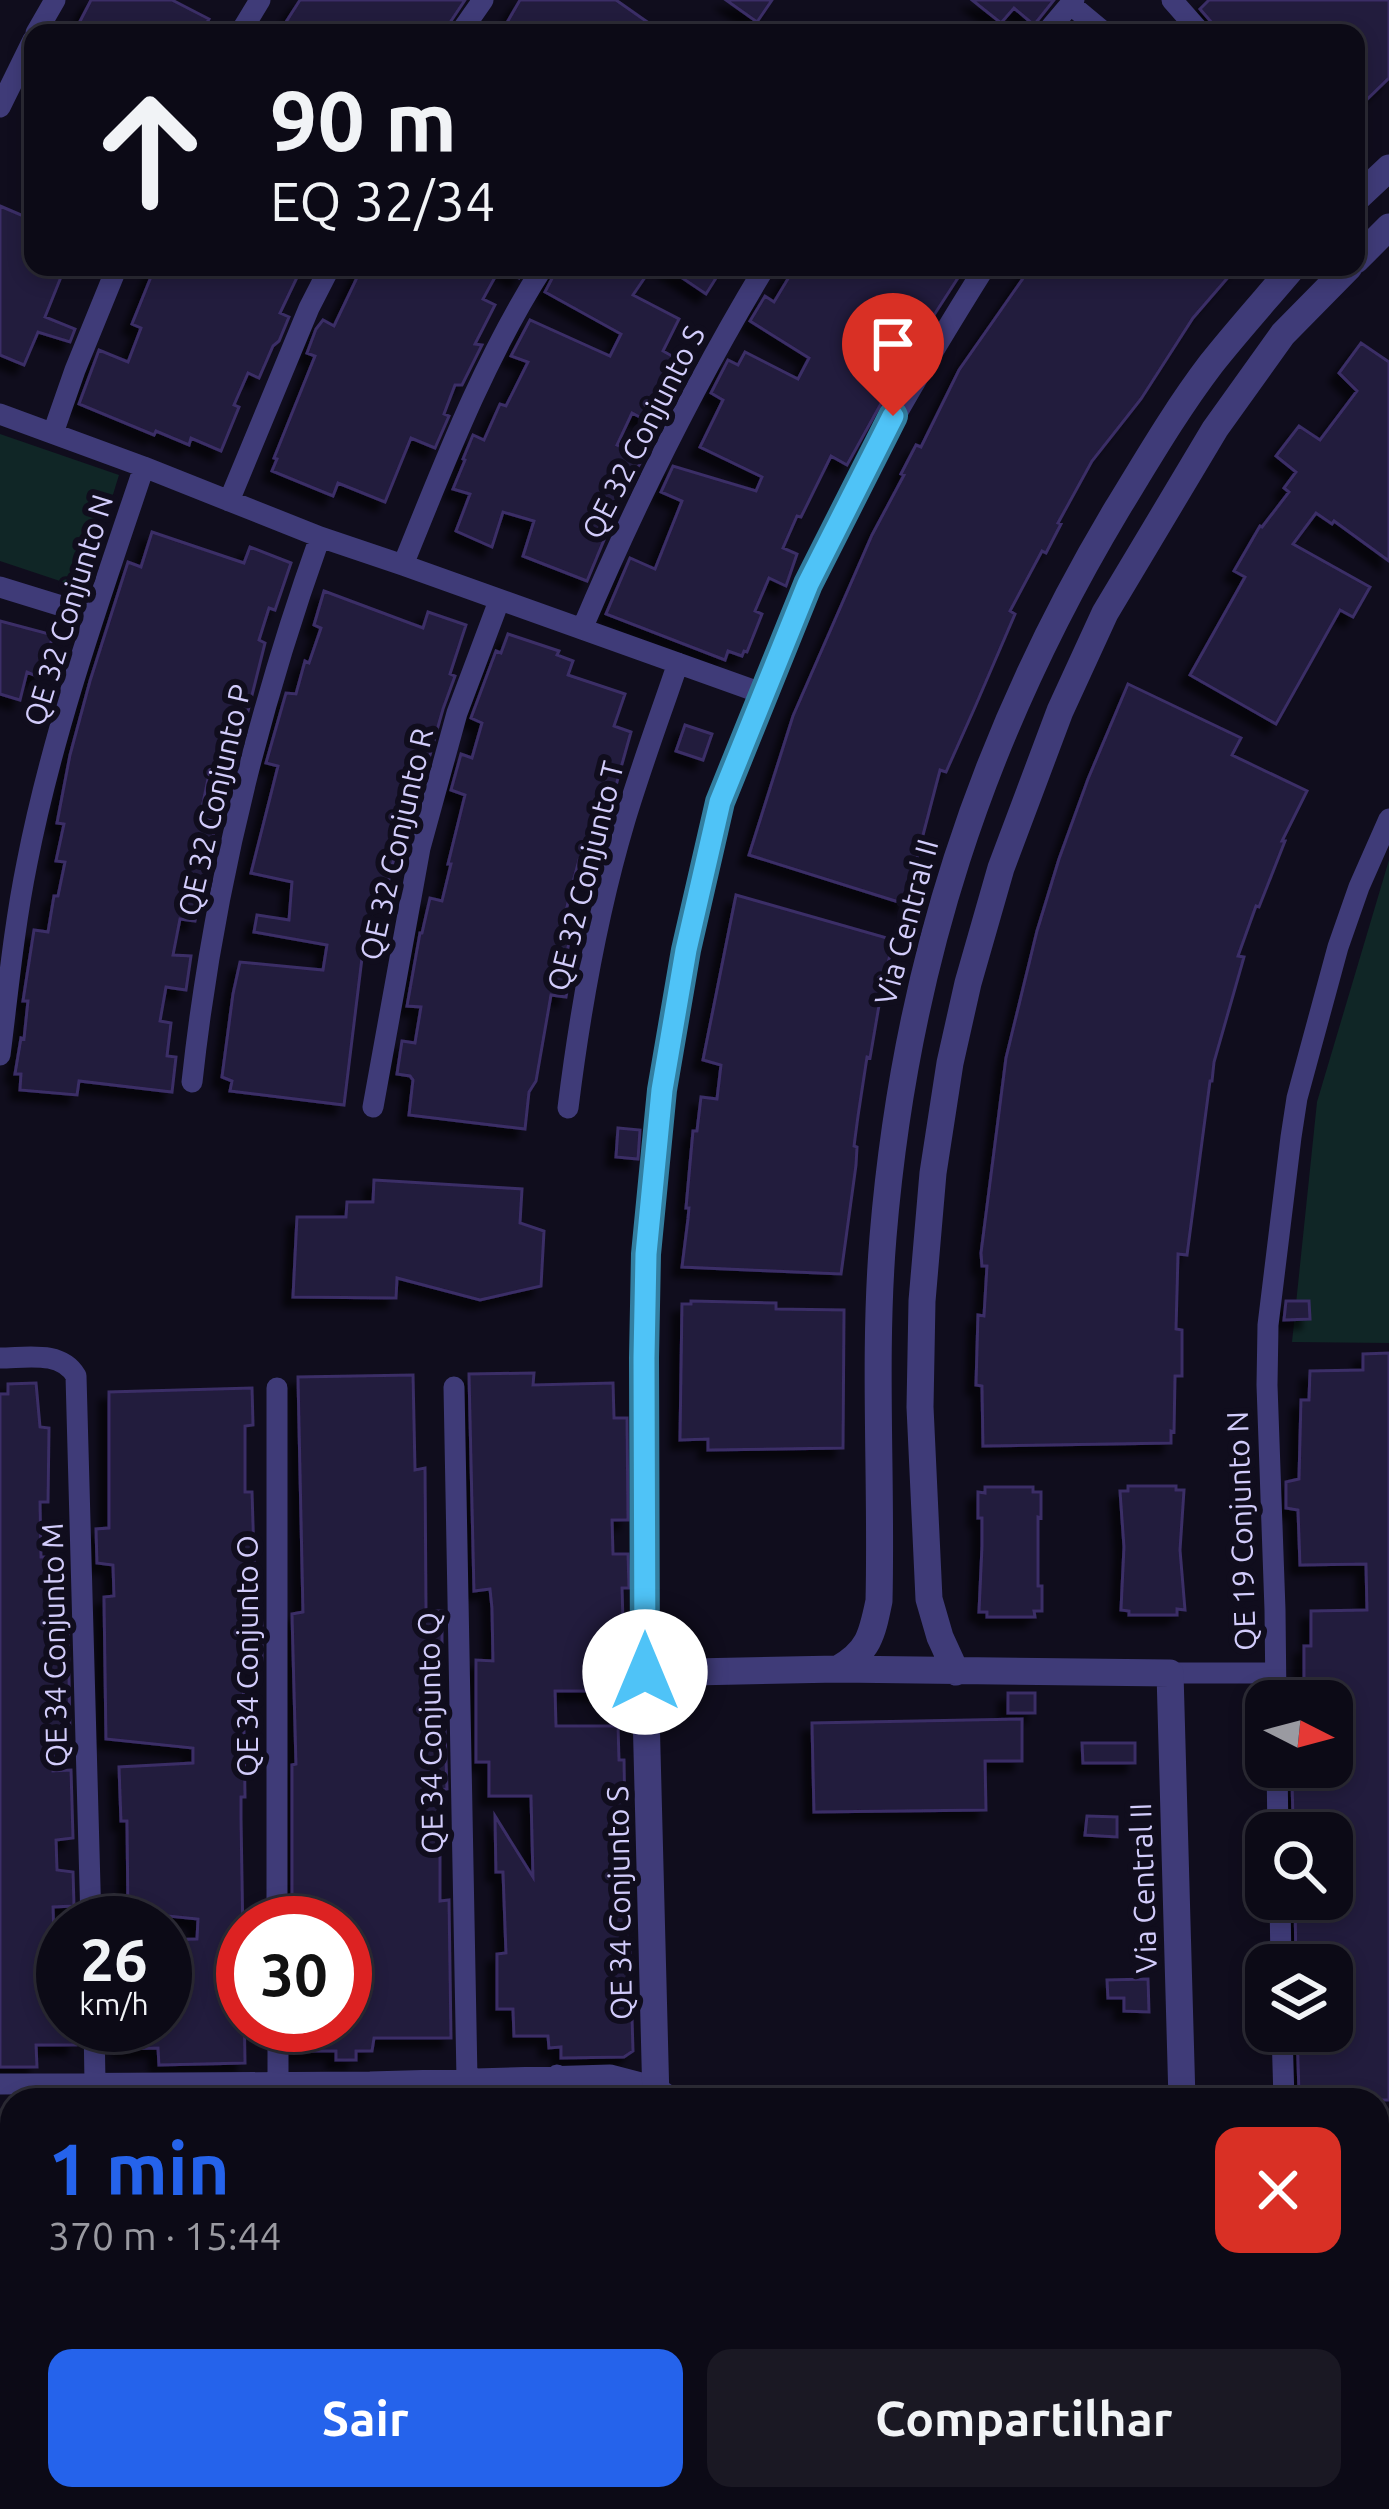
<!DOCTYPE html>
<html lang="pt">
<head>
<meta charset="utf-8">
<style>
  :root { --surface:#0c0a16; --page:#1a1823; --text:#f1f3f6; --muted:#9a9aa1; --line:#2c2b35; --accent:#2563eb }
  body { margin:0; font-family:Ubuntu,sans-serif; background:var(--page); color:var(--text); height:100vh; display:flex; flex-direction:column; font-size:45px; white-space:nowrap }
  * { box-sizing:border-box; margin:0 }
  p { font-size:39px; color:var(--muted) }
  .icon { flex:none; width:66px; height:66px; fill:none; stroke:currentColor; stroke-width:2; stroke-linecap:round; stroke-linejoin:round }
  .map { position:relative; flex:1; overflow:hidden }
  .sheet { position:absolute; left:0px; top:2088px; width:1389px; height:423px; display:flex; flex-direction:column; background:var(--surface); border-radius:36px 36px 0 0; box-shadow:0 6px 18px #0003,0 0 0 3px var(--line) }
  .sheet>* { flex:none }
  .banner { position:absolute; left:24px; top:24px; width:1341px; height:252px; border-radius:24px; box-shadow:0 6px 18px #0003,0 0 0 3px var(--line); background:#0c0a16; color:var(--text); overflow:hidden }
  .needle { width:78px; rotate:96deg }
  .buttons { position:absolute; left:1245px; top:1680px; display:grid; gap:24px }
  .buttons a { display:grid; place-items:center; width:108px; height:108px; border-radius:24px; background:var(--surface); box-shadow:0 6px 18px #0003,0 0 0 3px var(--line); font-size:60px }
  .speed { position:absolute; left:36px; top:1896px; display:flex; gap:24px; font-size:60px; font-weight:700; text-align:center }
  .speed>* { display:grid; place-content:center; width:156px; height:156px; border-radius:50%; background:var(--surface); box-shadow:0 6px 18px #0003,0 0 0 3px var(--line); line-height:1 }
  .speed small { font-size:30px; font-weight:400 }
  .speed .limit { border:18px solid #d22; background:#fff; color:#111 }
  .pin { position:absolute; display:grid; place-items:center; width:102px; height:102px; color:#fff; margin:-123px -51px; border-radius:50% 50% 50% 0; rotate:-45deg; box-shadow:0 0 12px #0007 }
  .pin .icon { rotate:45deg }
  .me { position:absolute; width:132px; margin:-66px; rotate:0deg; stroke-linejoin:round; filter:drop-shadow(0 0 9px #0008) }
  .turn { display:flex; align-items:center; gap:42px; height:252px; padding:0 48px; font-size:54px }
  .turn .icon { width:156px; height:156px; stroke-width:2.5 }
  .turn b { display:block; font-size:84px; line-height:102px }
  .round { display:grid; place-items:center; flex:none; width:126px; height:126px; border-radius:24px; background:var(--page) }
  .head { display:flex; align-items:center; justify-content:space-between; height:204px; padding:0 48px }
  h1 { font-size:72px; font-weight:600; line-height:90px; color:var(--accent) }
  .button { display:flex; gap:24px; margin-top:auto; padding:24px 48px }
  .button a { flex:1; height:138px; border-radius:24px; background:var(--accent); color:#fff; font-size:48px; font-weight:600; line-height:138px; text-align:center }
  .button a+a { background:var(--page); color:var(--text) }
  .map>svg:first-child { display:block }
</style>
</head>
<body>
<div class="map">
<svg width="1389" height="2509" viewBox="0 0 1389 2509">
  <defs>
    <filter id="shadow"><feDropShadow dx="-9" dy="9" stdDeviation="3" flood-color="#0009"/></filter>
  </defs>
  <rect width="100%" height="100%" fill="#100d1d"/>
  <!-- green -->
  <path fill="#102626" d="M0,434L119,475L84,589L0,561Z
    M1389,860V1343L1292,1342L1317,1102Z"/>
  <!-- building -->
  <path fill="#221a3c" stroke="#3a2e66" stroke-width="3" filter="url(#shadow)" d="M91,0H172L209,19L201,33H74Z
    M300,0H465L443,33H279Z
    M520,0H616L663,33H501Z
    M726,0H772L757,22Z
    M972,0H1054L1034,25L1014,8L1001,23Z
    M1209,0H1389V78L1356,110V33H1216L1213,24L1200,9Z
    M0,206L33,220V267H65L45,317L75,329L70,342L38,332L24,365L0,355Z
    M155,267H302L280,313L289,317L279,341L273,346L259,378L248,373L234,405L239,407L221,451L191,438L189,445L156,431L154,435L79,404L99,350L128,362L141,328L132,324Z
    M362,267H419L429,271L431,267H525L519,278L500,268L483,299L495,305L475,344L482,345L462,385H455L444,414L449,416L435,448L411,438L385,502L338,483L333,496L272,471L277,459L274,458L315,356L307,353L316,329L323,320L334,326Z
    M558,267H652L633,295L679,319L663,351L679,360L663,391L670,394L655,425L632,413L617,445L644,457L626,487L587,581L523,556L534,521L503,512L492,547L456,531L470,494L453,489L465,460L463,459L473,435L484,440L500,404L506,406L528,362L511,356L530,320L610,356L621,334L545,292Z
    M666,267H723L706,294Z
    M801,267H965L914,346L900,337L874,383L888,391L847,465L831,456L801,517L797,516L783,548L797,554L786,586L769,578L755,611L762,614L747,652L744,651L742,656L728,651L725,660L606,614L630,558L655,569L682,501L661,492L673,466L756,491L762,477L700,447L723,400L711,393L728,360L738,365L745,352L798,379L809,358L750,321L765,296L774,302L792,272L797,274Z
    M1031,267H1237L1193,318L1141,399L1092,461L1058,523L1061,524L1046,553L1042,551L1010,611L1015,614L975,707L946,772L940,770L905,904L749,855L793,716L872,535L904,475L901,474L916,445L921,447L959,370Z
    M1361,343L1389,362V561L1334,521L1332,524L1316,513L1293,544L1370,587L1353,617L1340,610L1276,724L1190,675L1245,577L1234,571L1260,526L1262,527L1289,492L1284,488L1296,472L1276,456L1299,426L1320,440L1357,391L1339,373Z
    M152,532L244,563L250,547L291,563L275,610L269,608L259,640L265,643L237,755L234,754L228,774L210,769L200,818L216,822L195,921L180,919L173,955L191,956L186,990L166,987L160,1021L171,1023L167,1056L176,1057L172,1092L79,1081L77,1095L20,1090L21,1074H15L21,1038L24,1039L28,1001H23L34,930L48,932L54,896H58L65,862L56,861L64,824L57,823L70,755L90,681L128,562L141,567Z
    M324,591L423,628L428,612L466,625L450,674L455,676L443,709L407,836L400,833L384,900L374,898L364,958H362L344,1105L230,1091L232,1081L222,1077L233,994L240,962L323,970L327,945L254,932L257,915L289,920L292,882L251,873L278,766L266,763L286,693L296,694L305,661L309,663L321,628L314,625Z
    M0,621L53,635L41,678L27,672L20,700L0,694Z
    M508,634L559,651L557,655L573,661L568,675L625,694L614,726L631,732L594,864L579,860L570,893L563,926L572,928L565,962L572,963L566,997L551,995L536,1081L529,1092L525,1129L409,1115L413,1080L410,1076L397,1074L402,1041L415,1043L421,1007L407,1006L420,933H422L430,898L442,901L451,864H448L465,795L451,790L461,754L472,758L482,723L471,718L496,651L501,653Z
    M1128,684L1241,738L1232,755L1307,791L1282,841H1285L1259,907L1256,906L1238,956L1244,957L1214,1062L1212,1081H1210L1187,1255L1178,1254L1176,1329L1182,1330V1376H1175L1174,1432L1171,1431V1443L983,1446L982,1386L976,1385L978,1315L984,1316L987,1266H982L981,1253L1006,1058L1037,931L1059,859L1088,779Z
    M685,725L712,734L703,760L676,751Z
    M736,895L894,940L883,982L870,1058L867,1057L858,1116L854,1146L857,1147L856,1165L841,1274L682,1267L688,1219L689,1208H686L693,1131H697L701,1097L717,1099L721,1065L703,1060Z
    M618,1128L640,1130L638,1159L616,1157Z
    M374,1180L522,1189L520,1223L544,1231L541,1286L480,1300L397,1278L396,1298L293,1297L297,1217H346L347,1202H373Z
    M691,1301L776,1303V1309L844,1310L843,1448L708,1450V1439L680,1440L682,1304H691Z
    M1286,1301H1309L1310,1319L1284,1320Z
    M1389,1353V2100H1304L1303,2093L1299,2092L1297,2031H1332V1965H1296L1295,1899H1332V1833H1307V1817H1293L1292,1782H1307V1767H1332V1701H1304V1646H1311V1611L1367,1610L1366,1564L1300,1565L1298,1510L1286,1508V1482L1299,1479L1301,1400H1309L1310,1371L1363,1370V1354Z
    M534,1373L533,1385L613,1383L614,1418H627L628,1520H612L613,1554H628L629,1588H622L623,1622L629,1623L630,1656L619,1655L620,1691H555L556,1726H618L619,1760H624L627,1952L630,1951L633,2051L624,2057L561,2058V2047L549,2048L548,2036H514L513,2009H497V1954L506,1953L503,1872H496L495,1816L533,1877L531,1796H489V1762H476V1660L493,1661L492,1608L490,1589L474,1591L469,1374Z
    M413,1375L415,1470L425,1468L426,1611H442V1695H425L427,1730H445L447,1789L440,1790V1901L449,1900L451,2038H374L372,2051H356V2060H336V2051H293V2025H345V1975H356V1936H345V1923H292V1765L296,1764L292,1614L303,1612L298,1377Z
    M36,1383L40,1427L49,1428L48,1502H40L41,1557H51L52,1619H68L70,1735L53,1733V1771L71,1770L73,1838L56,1840L57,1870L73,1872L74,1906L53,1907L54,1941H63V2025H76V2045H36L37,2067H0V1394H8V1384Z
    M252,1388L253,1425L245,1426V1492H252L256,1622L262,1621V1661L243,1665L245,1797H241V1819L245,2063L159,2065L158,2048L124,2049L120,2043L119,2025H165V1940L197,1939L198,1919L128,1912L127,1821H121L119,1767L193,1763V1748L106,1739L104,1597L114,1596L113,1565L97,1563L96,1529L109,1528V1392Z
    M1128,1486H1176V1490H1184L1180,1550L1185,1610L1177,1609V1615H1129V1611L1121,1610L1124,1547L1120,1491H1128Z
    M985,1487H1033V1492H1041V1518L1038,1517V1586H1042V1611H1034L1035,1617H987V1612H979L982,1547V1518H978V1492L985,1493Z
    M1008,1693H1035V1713H1008Z
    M1022,1719V1761H985L986,1810L814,1812L812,1723Z
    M1082,1743H1135V1763H1083Z
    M1087,1816L1117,1817V1837L1085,1835Z
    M1148,1979L1149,2012L1124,2011V1998H1108L1107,1980Z"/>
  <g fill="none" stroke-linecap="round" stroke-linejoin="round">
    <!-- minor -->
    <path stroke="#3f3b78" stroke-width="21" d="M1172,0L1201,33
      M1070,4L1105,33
      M36,33L55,0
      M240,33L260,0
      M460,33L483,0
      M1046,33L1074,0
      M0,107L33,40
      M0,414L144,467L320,537L403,565L764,694
      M53,433L75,370L117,267
      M229,501L309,308L330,267
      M403,565C444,464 484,359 543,267
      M0,587L94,616
      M582,629C635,504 695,383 765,267
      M0,1055C8,991 14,927 27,863C53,730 101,595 144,467
      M192,1082C212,896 257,713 320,537
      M373,1107L420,848L457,713L499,601
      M568,1108C580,1011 597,914 625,820C641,767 660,716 678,663
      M0,1358C26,1358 61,1350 76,1376L91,1923
      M454,1387L467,2079
      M277,1388V1923
      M645,1673C644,1533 638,1392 646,1252C653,1131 673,1010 699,891C706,862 711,832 720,802C750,729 777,653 810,581C861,471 921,369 985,267
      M1170,1673H1275
      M1276,1701L1275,1610L1267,1385L1268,1325L1291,1137L1297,1098L1338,947L1359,887L1389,819
      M1277,1767L1278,1833
      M1280,1899L1281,1965
      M94,2025L95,2082
      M278,2025V2082
      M1282,2031L1284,2100
      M557,2075L558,2100
      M0,2084L370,2082L610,2075L656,2087L675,2100
      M933,2100L1182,2098
      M1380,2223L1385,2509
      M0,2329L4,2509
      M192,2499V2509
      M377,2499V2509
      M569,2499L570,2509
      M1188,2499L1189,2509
      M607,2509L664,2501"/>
    <!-- tertiary -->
    <path stroke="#3f3b78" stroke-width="27" d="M1356,199L1389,168
      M1356,260L1389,227
      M838,1669C869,1651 872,1635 879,1601C882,1480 873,1358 883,1237C905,971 980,738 1117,509C1147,460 1176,410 1211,364C1237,331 1266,299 1293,267
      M956,1672L940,1637L929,1599L920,1407L922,1301L933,1173L950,1063L968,983L1001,868L1060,711L1105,613L1215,429L1283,334L1349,267
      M656,2100L645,1673L838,1669L1170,1673L1182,2100
      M664,2499V2501L743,2499
      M869,2499L874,2509
      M971,2509L976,2499"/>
  </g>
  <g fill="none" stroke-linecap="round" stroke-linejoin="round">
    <defs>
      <path id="route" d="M645,1672L644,1358L646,1254L662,1090L686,950L720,802L808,584L893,416"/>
    </defs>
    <!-- route casing -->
    <use href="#route" stroke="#337fa1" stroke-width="30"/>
    <!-- route -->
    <use href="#route" stroke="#4fc3f7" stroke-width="21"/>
  </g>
  <g text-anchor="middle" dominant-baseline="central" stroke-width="12" stroke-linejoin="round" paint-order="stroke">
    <!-- street labels -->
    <g font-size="30" fill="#d2ccfb" stroke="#100d1d">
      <text transform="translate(643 432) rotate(-63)">QE 32 Conjunto S</text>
      <text transform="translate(68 610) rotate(-73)">QE 32 Conjunto N</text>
      <text transform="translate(214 800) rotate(-77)">QE 32 Conjunto P</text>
      <text transform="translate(396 844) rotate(-77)">QE 32 Conjunto R</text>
      <text transform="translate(585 876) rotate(-76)">QE 32 Conjunto T</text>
      <text transform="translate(906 922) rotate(-75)">Via Central II</text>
      <text transform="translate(1241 1531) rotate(-92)">QE 19 Conjunto N</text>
      <text transform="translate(54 1645) rotate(-91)">QE 34 Conjunto M</text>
      <text transform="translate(247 1656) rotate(-90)">QE 34 Conjunto O</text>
      <text transform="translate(430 1733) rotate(-91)">QE 34 Conjunto Q</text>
      <text transform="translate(1143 1888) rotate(-92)">Via Central II</text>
      <text transform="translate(619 1903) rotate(-91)">QE 34 Conjunto S</text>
    </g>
  </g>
</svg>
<div class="buttons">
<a><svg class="needle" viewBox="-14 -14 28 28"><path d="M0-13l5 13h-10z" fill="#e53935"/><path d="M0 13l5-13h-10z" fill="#9a9aa1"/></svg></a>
<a><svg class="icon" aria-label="search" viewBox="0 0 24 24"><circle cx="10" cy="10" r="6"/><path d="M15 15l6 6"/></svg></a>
<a><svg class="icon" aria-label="layers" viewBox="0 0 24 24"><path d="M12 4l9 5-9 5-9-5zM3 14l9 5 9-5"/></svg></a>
</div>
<div class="speed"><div>26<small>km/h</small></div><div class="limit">30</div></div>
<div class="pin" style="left:893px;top:416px;background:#d93025"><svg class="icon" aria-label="arrive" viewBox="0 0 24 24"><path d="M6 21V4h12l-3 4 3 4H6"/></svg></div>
<svg class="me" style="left:645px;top:1672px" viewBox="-20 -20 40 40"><circle r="19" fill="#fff"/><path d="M0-13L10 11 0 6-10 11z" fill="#4fc3f7"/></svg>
<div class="banner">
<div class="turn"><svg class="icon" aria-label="ahead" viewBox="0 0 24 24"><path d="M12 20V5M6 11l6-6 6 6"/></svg><div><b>90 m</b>EQ 32/34</div></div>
</div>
<section class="sheet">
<div class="head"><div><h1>1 min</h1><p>370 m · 15:44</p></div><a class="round" style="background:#d93025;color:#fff"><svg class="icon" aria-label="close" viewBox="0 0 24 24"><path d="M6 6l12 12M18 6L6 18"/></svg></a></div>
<div class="button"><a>Sair</a><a>Compartilhar</a></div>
</section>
</div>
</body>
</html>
